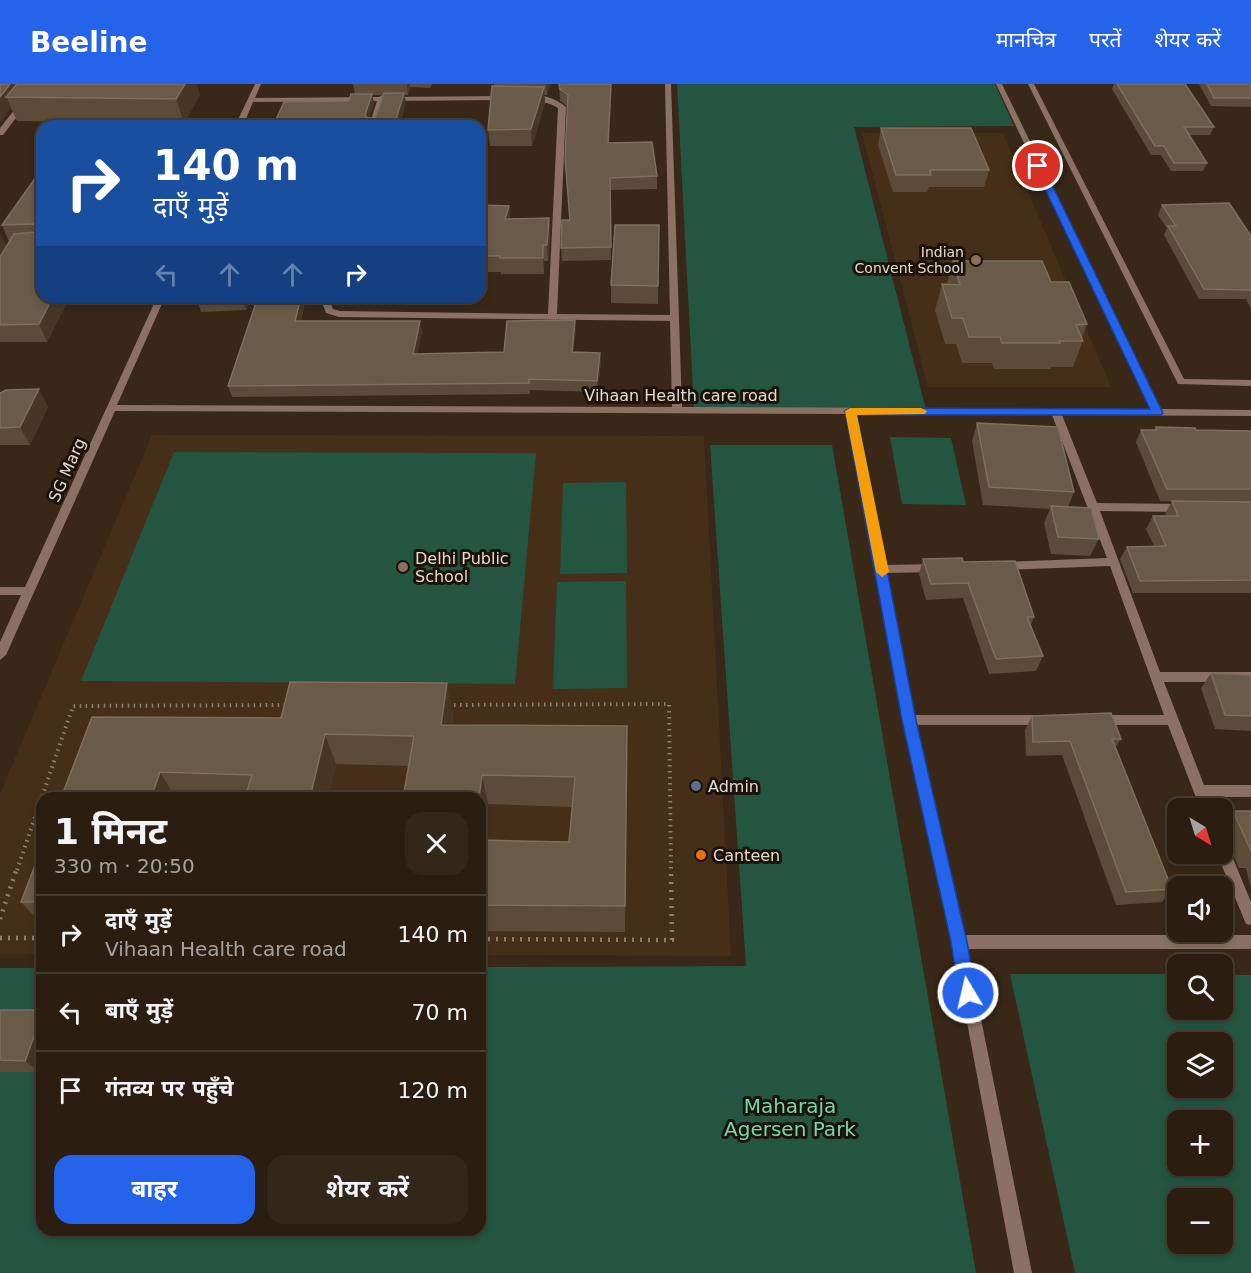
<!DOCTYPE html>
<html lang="hi">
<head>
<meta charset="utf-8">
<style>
  :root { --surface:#2b1e11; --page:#33271a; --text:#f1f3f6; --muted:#a6a29f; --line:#473c31; --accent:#2563eb }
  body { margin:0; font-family:"DejaVu Sans","Noto Sans Devanagari",sans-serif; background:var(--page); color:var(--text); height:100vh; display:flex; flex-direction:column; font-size:22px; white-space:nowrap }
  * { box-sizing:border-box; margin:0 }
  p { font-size:20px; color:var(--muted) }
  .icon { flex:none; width:33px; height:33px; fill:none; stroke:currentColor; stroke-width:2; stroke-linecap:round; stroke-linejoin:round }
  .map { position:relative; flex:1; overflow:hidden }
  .side { position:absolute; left:36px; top:708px; width:450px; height:444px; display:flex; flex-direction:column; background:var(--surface); border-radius:18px; box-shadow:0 3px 9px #0003,0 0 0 2px var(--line) }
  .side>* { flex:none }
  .guide { position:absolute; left:36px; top:36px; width:450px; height:183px; border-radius:18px; box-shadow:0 3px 9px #0003,0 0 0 2px var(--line); background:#1a4fa0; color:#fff; overflow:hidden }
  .needle { width:39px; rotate:142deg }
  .fabs { position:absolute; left:1167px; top:714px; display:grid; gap:12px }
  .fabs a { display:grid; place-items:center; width:66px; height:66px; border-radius:12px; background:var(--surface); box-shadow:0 3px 9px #0003,0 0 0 2px var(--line); font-size:30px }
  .pin { position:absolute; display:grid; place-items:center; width:51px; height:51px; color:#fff; margin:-26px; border:3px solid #fff; border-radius:50%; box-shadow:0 2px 6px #0007 }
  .me { position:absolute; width:66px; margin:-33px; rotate:351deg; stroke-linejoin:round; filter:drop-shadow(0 0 4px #0008) }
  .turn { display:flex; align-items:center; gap:21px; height:126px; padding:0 18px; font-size:27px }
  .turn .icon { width:78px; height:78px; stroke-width:2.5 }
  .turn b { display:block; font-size:42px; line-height:51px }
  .lanes { display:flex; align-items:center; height:57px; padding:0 18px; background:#0003; justify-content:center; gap:30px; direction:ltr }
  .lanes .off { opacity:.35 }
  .round { display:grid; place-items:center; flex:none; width:63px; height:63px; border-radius:18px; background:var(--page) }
  .headline { display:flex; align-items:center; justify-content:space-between; height:102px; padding:0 18px }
  h1 { font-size:36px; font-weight:700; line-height:45px }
  .action { display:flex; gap:12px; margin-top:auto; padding:12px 18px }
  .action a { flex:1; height:69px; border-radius:18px; background:var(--accent); color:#fff; font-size:24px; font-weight:700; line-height:69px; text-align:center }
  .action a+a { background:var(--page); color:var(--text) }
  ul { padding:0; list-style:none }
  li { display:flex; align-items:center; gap:18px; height:78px; padding:0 18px; border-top:2px solid var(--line) }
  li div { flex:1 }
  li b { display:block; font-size:22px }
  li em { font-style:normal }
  header { display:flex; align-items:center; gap:36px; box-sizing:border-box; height:84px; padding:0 30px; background:var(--accent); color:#fff }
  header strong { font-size:28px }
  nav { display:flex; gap:33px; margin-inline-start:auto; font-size:21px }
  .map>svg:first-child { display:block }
</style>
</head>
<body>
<header>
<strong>Beeline</strong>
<nav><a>मानचित्र</a><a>परतें</a><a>शेयर करें</a></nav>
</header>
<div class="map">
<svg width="1251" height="1189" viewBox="0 0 1251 1189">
  <rect width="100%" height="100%" fill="#392817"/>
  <!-- built -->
  <path fill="#462f18" d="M862,49H1003L1111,303H928Z
    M152,351L704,352L731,872L480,871V714H42V870H0V710Z"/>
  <!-- green -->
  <path fill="#235540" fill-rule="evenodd" d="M677,0H995L1014,42L854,43L926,326H694Z
    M890,353L951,354L966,421L902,420Z
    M710,361H832L976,1189H0V884H42V1146H480V883L746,882Z
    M174,368L536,369L515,600L81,597Z
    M626,398L627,489L560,490L563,399Z
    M626,497L627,604L553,605L557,498Z
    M1010,890H1177L1178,926H1222L1223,891H1251V1189H1075ZM1178,958H1222V1004H1178ZM1222,1036V1082H1178V1036ZM1222,1114V1160H1178V1114Z"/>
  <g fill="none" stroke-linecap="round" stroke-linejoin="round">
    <!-- path-far1 -->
    <path stroke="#8d7f71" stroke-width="4" stroke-dasharray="1.5 4.5" stroke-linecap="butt" d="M448,621L669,620L671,786
      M17,786L73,622L288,621"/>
    <!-- path -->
    <path stroke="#8d7f71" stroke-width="4.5" stroke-dasharray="2 6" stroke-linecap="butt" d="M0,835L17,784
      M0,854H42
      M480,855L672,856L671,784"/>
    <!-- street -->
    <path fill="#8a7163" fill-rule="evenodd" d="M35,0H42L3,51H0V44Z
      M255,0H261L255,14L379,13L382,11L385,13L506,12L510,14L506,16L384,17L377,42H369L377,17L253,18L243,42H235Z
      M665,0H671L682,323L1150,325L996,0H1002L1160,325L1251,326V332L1062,331L1097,419L1184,420L1189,424L1184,428L1100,427L1160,588H1251V598H1164L1204,701H1251V713H1208L1212,724H1200L1168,641H1098L1094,640L1092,636L1094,632L1098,631H1164L1110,482L1002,486L996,482L1002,478L1107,474L1052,331L856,330L885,481L937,480L943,484L937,488L886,489L914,631H1045L1049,632L1051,636L1049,640L1045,641H916L965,851H1251V865H967L1032,1189H1014L952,858L903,636L846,330L115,327L6,571L0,576V558L21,511H0V503H25L157,213H165L117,321L672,323L670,237L339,233L326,229L320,213H328L333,225L340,227L548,230L558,24C544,15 537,20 525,14C539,8 555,14 566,23L557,230L670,231Z
      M1028,0H1034L1184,295L1251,296V302L1178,300Z
      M1222,758L1227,760L1251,818V841L1246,840L1217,770H1222Z"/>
  </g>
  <!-- wall -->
  <path fill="#5b4b38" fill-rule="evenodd" d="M0,0L200,11L184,39L17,37Z
    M353,0H432L430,4L410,3L408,11H404L406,19L399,42H273L349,17L355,10ZM372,11H384L375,34H369L374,19Z
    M494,0H550L547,11H544L545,19L532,62H490L488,46Z
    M559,0H611L609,59L657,92V105L610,106L611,176L562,177L561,164L569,136L567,22L560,17Z
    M1114,0H1185L1214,43L1210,51H1189L1207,79L1203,87H1171L1161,71H1151L1112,5Z
    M1199,0H1251V23L1211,22Z
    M881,44L989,86L984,103H929L927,108H893L878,61Z
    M41,86L42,213H70L47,258H0V150L7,162L9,158L2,141Z
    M480,121L509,122L510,135L549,134L550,150L548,177H544V190H501V188H480Z
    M1162,121L1251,152V225L1246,215H1199L1164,151L1167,144L1158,131Z
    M659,141L658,220L611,219V201Z
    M953,177L1051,198L1087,240L1082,254L1083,257L1073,283H1051L1050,285H994L992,279H962L956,260H945L935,226L942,200H947Z
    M251,213L246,226L201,228L197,215Z
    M306,214L301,237L422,247L417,270L504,268L576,246L573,268L601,279L597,308L530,306V310L232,313L228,302Z
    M0,310L48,323L30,361H0Z
    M977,339L1074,408L1068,423L1099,455L1090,472L1051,470L1044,439L1050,425L983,421L972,357Z
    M1156,343L1196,346L1251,347V418L1160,417L1136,358L1141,346H1154Z
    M1172,417L1251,418V509H1133L1120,475L1127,463L1154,462L1146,445L1153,432H1167L1165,430Z
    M923,475L963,478L1034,533L1031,541L1043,572L1036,587L989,590L963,514L926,516L919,490Z
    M1211,589L1251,591V647L1215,645L1201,604Z
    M453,630L452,641L627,642L625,848L480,847V714L409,682L336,680L328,714H61L281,634ZM488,720L572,723L569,758L483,756Z
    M1032,632L1121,655L1115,664L1172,805L1162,818L1116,821L1062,671L1026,672L1025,646Z
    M1233,727H1251V804L1246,784H1239L1222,744V739Z
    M42,763V840L21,818Z
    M0,926H42V983L40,988H0Z"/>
  <!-- shaded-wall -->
  <path fill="#473624" d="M10,0H29L6,13L11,24L0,39V13Z
    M185,0H197L200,11L184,39L176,15Z
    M407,0H410V3L408,11Z
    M546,0H550L547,11Z
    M611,0V10L608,72V59Z
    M544,3L545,19L532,62L531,45Z
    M404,9L406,19L399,42H394Z
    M372,10L374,19L367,41L365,31Z
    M509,122L510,138L505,135Z
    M549,134L550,150L548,177L547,161Z
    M1,150L9,167L0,183V151Z
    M543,161L544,177V190L543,174Z
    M53,213H70L47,258L39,240Z
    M242,213H251L246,226Z
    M301,213H306V214L298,248L295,237Z
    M575,236L576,246L572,278V268Z
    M420,237L422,247L415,281L413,270Z
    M600,269L601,279L597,308V297Z
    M39,305L48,323L30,361L20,343Z
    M447,599L453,630L448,671L441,641Z
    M325,650L336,680L328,714H310Z
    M160,688L176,714H151Z
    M482,691L488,720L480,781L479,714Z
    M42,931V983L40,988L25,977Z"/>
  <!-- building -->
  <path fill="#6a5a48" stroke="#7d6e5d" stroke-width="1.5" d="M0,0H10L0,13Z
    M17,0H185L176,15L6,13Z
    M559,0H611L608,59L652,58L657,92L610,94L611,163L561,164L562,136H570L565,74L568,11L560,5Z
    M1117,0H1185L1214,43H1184L1207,79H1174L1164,62H1155Z
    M1207,0H1251V14H1214Z
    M492,2L544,3L531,45L488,46Z
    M384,9H404L394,42H273L284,18L349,17L351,10H372L365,31L367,34H375Z
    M881,44H971L989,86H930L931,91H896Z
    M41,86H42V213H53L39,240L0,241V173L14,150L36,148L34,140L2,141Z
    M1229,119L1251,152V207L1250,206L1204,205L1168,142H1176L1162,121Z
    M480,121L509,122L505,135L549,134L547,161H543V174H500V172H480Z
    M615,141H659L658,202L611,201Z
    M953,177H1042L1051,198H1069L1087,240L1076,241L1083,257H1059L1060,259H1002L1000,253H969L963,234H952L942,200L960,201Z
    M197,213H242L197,215Z
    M258,213H301L295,237H420L413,270L504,268L507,237L575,236L572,268L600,269L597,297L529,295V299L228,302Z
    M39,305L20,343L0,344V309L6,306Z
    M977,339L1058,343L1074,408L989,403Z
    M1156,343L1195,344L1196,346L1251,347V405H1167L1141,346H1157Z
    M1172,417L1251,418V496L1140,497L1127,463L1166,462L1153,432H1178Z
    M1051,422L1091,424L1099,455L1058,453Z
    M962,474L963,478L1015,477L1034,533H1027L1043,572L996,575L968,499L931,500L923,475Z
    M1211,589L1251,591V632L1225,631Z
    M290,598L447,599L441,641L627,642L625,822L480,821V756L569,758L575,693L482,691L479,714H403L414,652L325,650L310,714H245L252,691L160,688L151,714H61L92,633L281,634Z
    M1111,629L1121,655H1112L1172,805L1126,808L1070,657L1033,658L1032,632Z
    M1233,727H1251V767Z
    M42,763V818H21Z
    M0,926H42V931L25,977L0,976Z"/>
  <!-- route -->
  <path fill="#2563eb" stroke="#184099" stroke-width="1.5" d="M1038,80L1043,82L1163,329L1161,331H857L916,636L967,858L976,909L974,915L968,918L962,915L959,909L951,858L902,636L845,327L850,324L1150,325L1034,82Z"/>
  <!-- slow -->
  <path fill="#f59e0b" d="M921,324L927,327L925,330L857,331L889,488L882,493L876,488L845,327L850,324Z"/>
  <!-- markers -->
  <g fill="#8d6e63" stroke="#1b130b" stroke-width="2">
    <circle cx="976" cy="176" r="6"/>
    <circle cx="403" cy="483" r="6"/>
  </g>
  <circle fill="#5c6f8a" stroke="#1b130b" stroke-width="2" cx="696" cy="702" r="6"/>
  <circle fill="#e8710a" stroke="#1b130b" stroke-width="2" cx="701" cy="771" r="6"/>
  <g text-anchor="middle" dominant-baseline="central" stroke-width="6" stroke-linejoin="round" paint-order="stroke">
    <!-- far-poi labels -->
    <g font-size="14" fill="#e4d9ce" stroke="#1b130b" text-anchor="end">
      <text x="964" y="168">Indian<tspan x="964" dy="16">Convent School</tspan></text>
    </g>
    <!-- street labels -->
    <g font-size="16" fill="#e4d9ce" stroke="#1b130b">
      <text x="681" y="311">Vihaan Health care road</text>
      <text transform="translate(67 386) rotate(-66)">SG Marg</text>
    </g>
    <!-- poi labels -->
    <g font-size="16" fill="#e4d9ce" stroke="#1b130b" text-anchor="start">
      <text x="415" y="474">Delhi Public<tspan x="415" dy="18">School</tspan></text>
      <text x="708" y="702">Admin</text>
      <text x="713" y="771">Canteen</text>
    </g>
    <!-- near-park labels -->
    <g font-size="20" fill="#73d8ac" stroke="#1b130b">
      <text x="790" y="1022">Maharaja<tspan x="790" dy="23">Agersen Park</tspan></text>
    </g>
  </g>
</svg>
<div class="fabs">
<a><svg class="needle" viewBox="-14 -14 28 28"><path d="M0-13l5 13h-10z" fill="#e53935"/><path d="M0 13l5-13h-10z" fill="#a6a29f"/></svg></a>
<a><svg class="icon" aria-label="sound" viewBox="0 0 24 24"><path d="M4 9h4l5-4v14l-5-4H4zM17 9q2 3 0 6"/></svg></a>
<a><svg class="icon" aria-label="search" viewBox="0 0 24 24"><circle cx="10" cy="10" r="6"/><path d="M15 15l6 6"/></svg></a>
<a><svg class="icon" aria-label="layers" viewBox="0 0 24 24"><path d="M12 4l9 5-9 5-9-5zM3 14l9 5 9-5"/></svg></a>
<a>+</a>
<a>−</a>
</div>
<div class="pin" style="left:1038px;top:82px;background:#d93025"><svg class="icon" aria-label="arrive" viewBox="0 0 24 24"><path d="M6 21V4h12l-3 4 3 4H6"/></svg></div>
<svg class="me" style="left:968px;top:909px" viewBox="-20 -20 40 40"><circle r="17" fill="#2563eb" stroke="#fff" stroke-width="3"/><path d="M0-11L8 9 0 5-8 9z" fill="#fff"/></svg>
<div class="guide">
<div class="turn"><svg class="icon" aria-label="right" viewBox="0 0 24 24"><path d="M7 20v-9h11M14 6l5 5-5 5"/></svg><div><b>140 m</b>दाएँ मुड़ें</div></div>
<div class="lanes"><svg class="icon off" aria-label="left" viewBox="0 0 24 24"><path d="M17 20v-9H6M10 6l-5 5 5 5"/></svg><svg class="icon off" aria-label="ahead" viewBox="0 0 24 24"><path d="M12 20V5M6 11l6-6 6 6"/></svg><svg class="icon off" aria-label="ahead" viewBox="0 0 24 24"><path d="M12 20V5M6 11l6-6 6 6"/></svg><svg class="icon" aria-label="right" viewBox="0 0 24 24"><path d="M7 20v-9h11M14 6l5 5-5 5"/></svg></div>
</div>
<section class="side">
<div class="headline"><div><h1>1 मिनट</h1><p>330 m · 20:50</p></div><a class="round"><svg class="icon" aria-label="close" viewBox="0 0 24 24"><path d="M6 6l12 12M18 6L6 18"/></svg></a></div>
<ul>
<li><svg class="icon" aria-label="right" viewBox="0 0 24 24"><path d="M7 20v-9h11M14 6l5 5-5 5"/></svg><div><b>दाएँ मुड़ें</b><p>Vihaan Health care road</p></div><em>140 m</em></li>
<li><svg class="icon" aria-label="left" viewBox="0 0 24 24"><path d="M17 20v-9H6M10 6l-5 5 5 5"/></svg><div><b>बाएँ मुड़ें</b></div><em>70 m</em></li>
<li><svg class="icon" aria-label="arrive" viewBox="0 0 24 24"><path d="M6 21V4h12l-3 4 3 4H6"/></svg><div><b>गंतव्य पर पहुँचे</b></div><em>120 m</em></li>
</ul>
<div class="action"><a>बाहर</a><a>शेयर करें</a></div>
</section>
</div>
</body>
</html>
